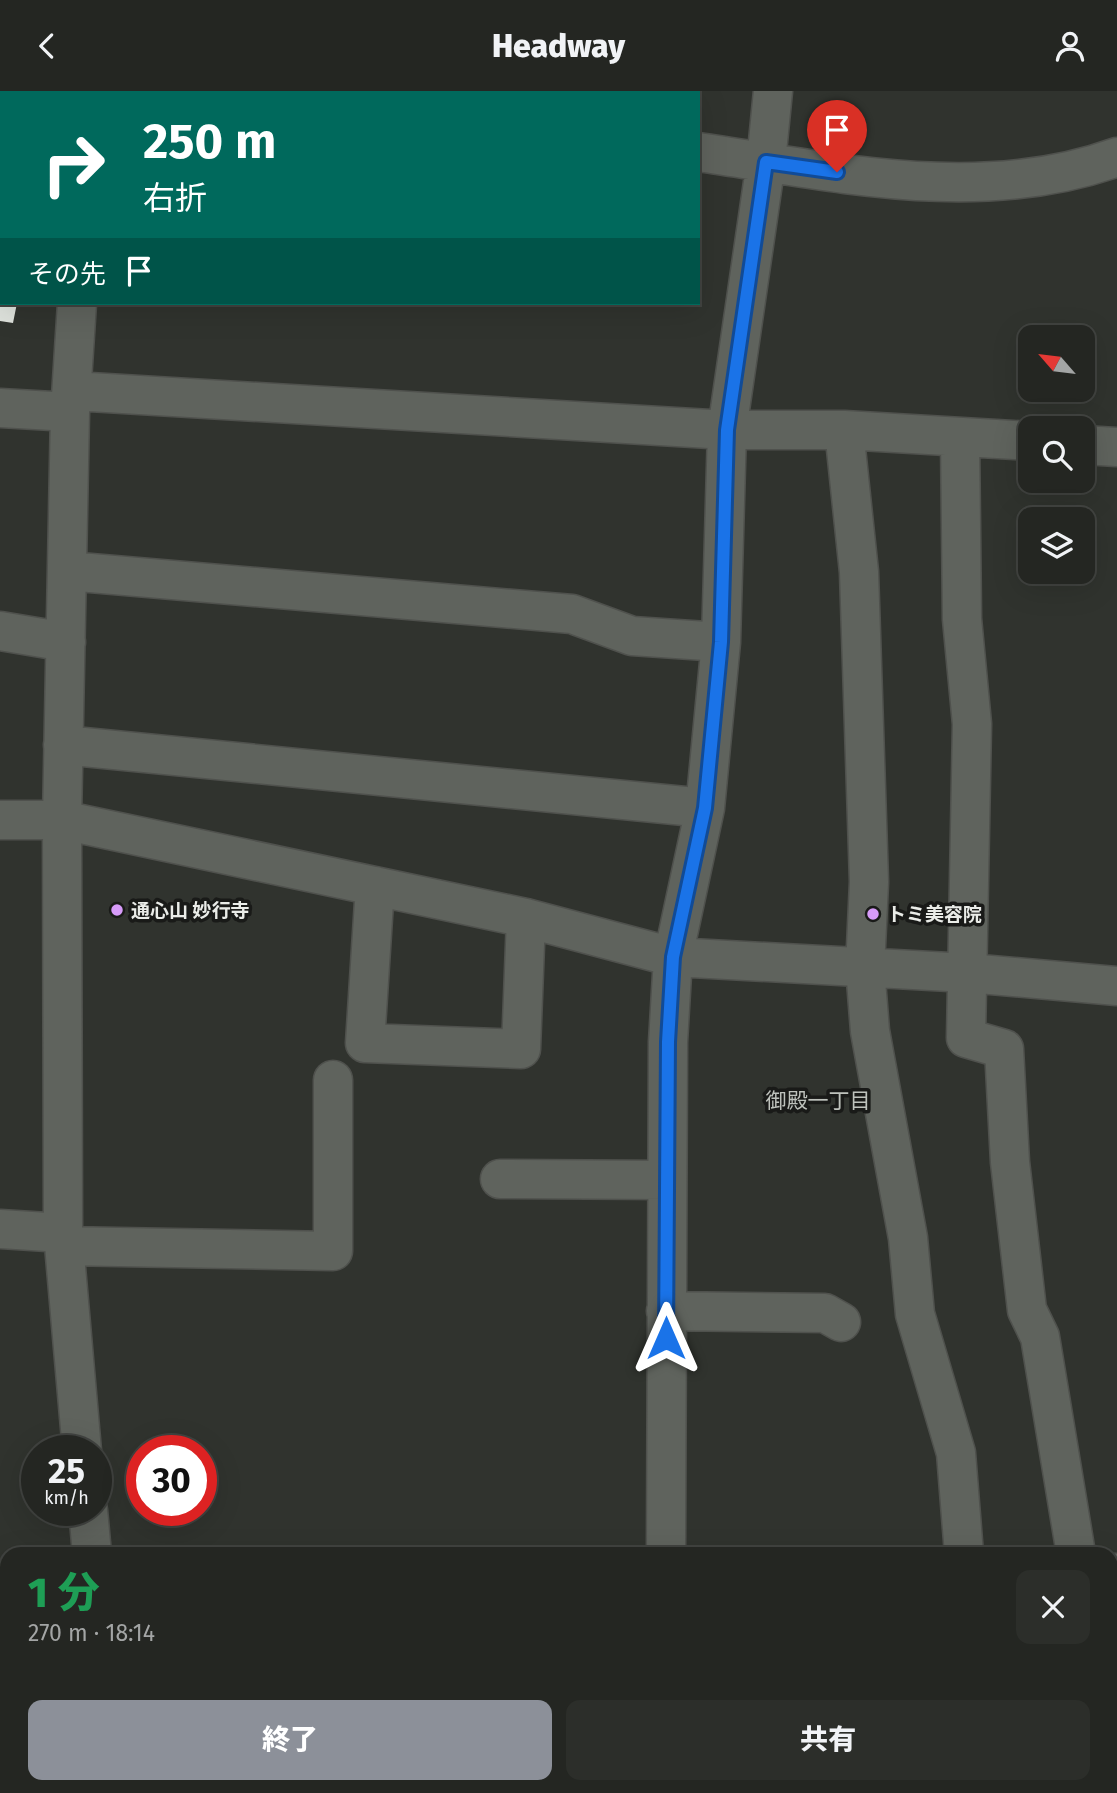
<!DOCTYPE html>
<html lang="ja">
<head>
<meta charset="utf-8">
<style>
  :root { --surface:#242622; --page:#2c2e2a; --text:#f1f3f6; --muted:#a3a5a5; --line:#414340; --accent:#8c9099 }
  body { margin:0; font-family:"Fira Sans","Noto Sans JP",sans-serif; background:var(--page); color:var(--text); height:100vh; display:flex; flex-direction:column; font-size:26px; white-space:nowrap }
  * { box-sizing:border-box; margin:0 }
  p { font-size:23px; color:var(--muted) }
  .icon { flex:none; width:38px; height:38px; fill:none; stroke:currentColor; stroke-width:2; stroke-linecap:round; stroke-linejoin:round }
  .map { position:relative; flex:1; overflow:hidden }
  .sheet { position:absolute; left:0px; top:1456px; width:1118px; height:247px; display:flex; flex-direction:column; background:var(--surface); border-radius:21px 21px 0 0; box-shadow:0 7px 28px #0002,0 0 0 2px var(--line) }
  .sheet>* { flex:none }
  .hud { position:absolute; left:0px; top:0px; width:700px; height:214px; box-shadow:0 7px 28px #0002,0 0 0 2px var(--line); background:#00695c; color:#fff; overflow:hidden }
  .needle { width:46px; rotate:298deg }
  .controls { position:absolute; left:1018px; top:234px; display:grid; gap:14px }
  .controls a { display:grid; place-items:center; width:77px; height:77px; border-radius:14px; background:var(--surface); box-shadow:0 7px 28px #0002,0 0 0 2px var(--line); font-size:35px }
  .speed { position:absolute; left:21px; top:1344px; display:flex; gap:14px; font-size:35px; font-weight:700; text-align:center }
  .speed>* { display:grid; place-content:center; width:91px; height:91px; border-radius:50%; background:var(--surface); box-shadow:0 7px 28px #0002,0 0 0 2px var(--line); line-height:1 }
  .speed small { font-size:18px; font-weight:400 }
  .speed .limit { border:10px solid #d22; background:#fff; color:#111 }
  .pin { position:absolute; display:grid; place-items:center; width:60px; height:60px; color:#fff; margin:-72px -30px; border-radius:50% 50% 50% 0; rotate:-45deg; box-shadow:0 0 7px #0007 }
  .pin .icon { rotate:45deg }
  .me { position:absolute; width:77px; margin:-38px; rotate:0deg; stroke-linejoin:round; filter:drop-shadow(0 0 5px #0008) }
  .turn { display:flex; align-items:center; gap:24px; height:147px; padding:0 28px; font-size:32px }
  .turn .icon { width:91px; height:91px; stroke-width:2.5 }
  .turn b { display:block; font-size:49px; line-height:60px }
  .then { display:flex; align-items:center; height:66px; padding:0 28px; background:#0003; gap:14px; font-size:26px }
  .round { display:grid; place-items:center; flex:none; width:74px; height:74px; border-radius:14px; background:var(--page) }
  .headline { display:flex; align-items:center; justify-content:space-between; height:119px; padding:0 28px }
  h1 { font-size:42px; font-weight:800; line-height:52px; color:#1e9e55 }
  .button { display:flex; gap:14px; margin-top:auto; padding:14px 28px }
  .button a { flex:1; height:80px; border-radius:14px; background:var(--accent); color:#fff; font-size:28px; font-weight:800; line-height:80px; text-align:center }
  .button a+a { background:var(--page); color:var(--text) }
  header { display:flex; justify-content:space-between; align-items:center; height:91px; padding:0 28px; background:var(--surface); font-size:32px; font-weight:800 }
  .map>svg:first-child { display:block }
</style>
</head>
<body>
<header><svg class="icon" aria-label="back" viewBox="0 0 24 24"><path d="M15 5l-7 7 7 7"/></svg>Headway<svg class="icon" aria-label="person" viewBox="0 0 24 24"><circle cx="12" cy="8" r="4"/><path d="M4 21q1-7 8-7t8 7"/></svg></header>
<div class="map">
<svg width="1117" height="1702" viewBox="0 0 1117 1702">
  <rect width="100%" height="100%" fill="#30332e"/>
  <!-- building -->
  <path fill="#dee2dc" d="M0,212H17L13,232L0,230Z
    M7,1582V1620H0V1583Z
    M0,1638H7V1682H0Z
    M0,1689H7V1696H36V1702H0Z
    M83,1696H102L103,1702H60L59,1699Z
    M146,1696H190V1702H145Z
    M209,1696H237L236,1702H208Z
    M256,1696H291V1702H255Z
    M375,1696H403L402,1702H375Z
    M420,1696H456L455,1702H419Z
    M465,1696H513V1702H465Z
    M575,1696H611V1702H575Z
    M946,1696H980L981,1702H946Z
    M1013,1696H1041V1702H1014Z
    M1048,1696H1080L1081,1702H1048Z
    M912,1698V1702H883V1700Z"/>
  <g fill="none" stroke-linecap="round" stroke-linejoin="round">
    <defs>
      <path id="minor" d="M278,0L290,2
        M89,2V0
        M698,61C836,81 982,115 1117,66
        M77,212L70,321L62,729L63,1142L82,1360
        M73,300L727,339H844L1031,350
        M0,317L70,321
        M844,339L859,481L869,791L865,877L870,940L908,1147L915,1223L956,1362L964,1463
        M960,346L962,528L972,633L966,947L1004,958L1010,1071L1027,1219L1040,1246L1076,1463
        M1083,354L1117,356
        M67,480L572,523L632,545L721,551
        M0,540L66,551
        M63,654L705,717
        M0,729H62L526,827L673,866L968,882L1117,895
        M375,795L365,952L521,958L526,827
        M500,1088L667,1089
        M0,1138L63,1142
        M64,1155L333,1160V989
        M666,1220L825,1222L841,1231
        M88,1419L92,1463
        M666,1463L668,951L673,866L705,717L721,551L727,339L766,71L773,0
        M1111,1482H1117
        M0,1502H7
        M1111,1620L1117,1645
        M127,1696L128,1702
        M551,1696V1702
        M664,1702V1696"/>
    </defs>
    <!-- minor casing -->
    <use href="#minor" stroke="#4f514d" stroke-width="41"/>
    <!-- minor -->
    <use href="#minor" stroke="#5f635d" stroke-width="38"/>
  </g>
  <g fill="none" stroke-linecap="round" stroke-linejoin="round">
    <defs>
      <path id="route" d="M666,1247L668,951L673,866L705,717L721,551L727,339L766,71L837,81"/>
    </defs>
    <!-- route casing -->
    <use href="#route" stroke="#114b97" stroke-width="18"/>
    <!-- route -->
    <use href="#route" stroke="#1a73e8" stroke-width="12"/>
  </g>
  <!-- markers -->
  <g fill="#d79bf9" stroke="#191a18" stroke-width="2.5">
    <circle cx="117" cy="819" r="7"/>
    <circle cx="873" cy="823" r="7"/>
  </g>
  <g text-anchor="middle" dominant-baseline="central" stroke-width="7" stroke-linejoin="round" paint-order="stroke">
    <!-- poi labels -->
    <g font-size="19" font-weight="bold" fill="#eaece8" stroke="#191a18" text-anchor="start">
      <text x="131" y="819">通心山 妙行寺</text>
      <text x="887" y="823">トミ美容院</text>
    </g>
    <!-- neighbourhood labels -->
    <g font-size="21" fill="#bec2bc" stroke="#191a18">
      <text x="818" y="1010">御殿一丁目</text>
    </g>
  </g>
</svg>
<div class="controls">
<a><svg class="needle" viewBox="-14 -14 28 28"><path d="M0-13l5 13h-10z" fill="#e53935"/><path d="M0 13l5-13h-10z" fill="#a3a5a5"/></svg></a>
<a><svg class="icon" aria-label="search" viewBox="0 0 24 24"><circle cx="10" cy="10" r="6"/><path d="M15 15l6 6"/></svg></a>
<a><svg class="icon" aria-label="layers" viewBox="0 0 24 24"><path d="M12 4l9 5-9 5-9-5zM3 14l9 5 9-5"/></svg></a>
</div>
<div class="speed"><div>25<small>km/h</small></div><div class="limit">30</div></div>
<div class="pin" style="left:837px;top:81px;background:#d93025"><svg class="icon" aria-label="arrive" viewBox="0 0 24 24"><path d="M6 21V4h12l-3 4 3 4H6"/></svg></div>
<svg class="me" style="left:666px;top:1247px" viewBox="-20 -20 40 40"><path d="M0-17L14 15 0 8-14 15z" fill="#1a73e8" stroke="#fff" stroke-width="4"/></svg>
<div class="hud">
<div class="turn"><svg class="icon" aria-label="right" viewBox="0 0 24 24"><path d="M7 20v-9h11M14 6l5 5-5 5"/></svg><div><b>250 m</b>右折</div></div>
<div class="then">その先<svg class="icon" aria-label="arrive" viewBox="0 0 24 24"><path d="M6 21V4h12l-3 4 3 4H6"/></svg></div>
</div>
<section class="sheet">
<div class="headline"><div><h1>1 分</h1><p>270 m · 18:14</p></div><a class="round"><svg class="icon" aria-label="close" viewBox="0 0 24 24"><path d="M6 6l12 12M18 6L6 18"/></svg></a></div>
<div class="button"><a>終了</a><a>共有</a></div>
</section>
</div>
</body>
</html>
